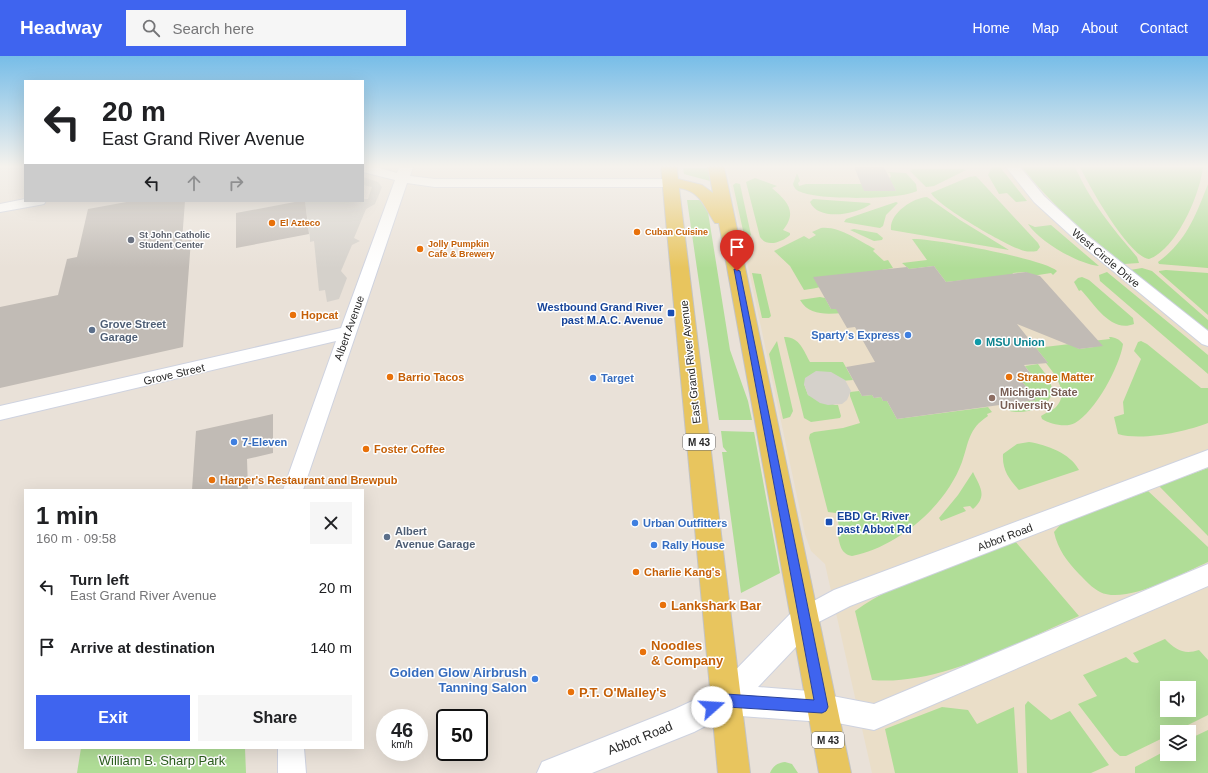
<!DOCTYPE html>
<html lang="en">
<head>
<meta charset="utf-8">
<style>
  :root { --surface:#fff; --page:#f6f6f6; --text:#202124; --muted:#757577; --accent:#3f64ef }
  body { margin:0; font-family:Arial,sans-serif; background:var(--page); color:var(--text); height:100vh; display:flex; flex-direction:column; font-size:15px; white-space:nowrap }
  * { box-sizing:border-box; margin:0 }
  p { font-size:13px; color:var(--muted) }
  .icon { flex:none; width:22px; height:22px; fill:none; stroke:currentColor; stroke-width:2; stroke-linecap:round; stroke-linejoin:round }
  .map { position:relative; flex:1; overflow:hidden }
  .sheet { position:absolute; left:24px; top:433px; width:340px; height:260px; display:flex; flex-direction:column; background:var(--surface); border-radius:0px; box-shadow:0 4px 16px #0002 }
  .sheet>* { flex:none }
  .hud { position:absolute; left:24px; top:24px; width:340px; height:122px; border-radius:0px; box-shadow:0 4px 16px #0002; background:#fff; color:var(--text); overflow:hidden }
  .buttons { position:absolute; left:1160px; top:625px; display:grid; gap:8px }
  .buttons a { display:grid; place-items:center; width:36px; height:36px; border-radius:0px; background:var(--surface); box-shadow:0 4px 16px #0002; font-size:20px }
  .speed { position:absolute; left:376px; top:653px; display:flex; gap:8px; font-size:20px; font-weight:700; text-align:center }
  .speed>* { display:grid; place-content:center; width:52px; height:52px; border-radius:50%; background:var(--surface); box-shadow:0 4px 16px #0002; line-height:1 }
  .speed small { font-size:10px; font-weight:400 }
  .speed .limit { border:2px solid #111; border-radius:6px; background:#fff; color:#111 }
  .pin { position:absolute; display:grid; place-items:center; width:34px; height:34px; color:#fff; margin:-41px -17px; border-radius:50% 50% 50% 0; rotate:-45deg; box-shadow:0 0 4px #0007 }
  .pin .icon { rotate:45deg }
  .me { position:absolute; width:44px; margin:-22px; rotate:71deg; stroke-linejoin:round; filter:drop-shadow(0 0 3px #0008) }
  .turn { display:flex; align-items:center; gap:14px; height:84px; padding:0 12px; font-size:18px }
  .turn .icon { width:52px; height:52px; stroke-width:2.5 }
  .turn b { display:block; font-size:28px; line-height:34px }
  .lanes { display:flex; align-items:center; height:38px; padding:0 12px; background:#0003; justify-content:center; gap:20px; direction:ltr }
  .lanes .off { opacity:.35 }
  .round { display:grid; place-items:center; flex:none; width:42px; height:42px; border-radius:0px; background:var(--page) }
  .overview { display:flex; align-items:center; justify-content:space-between; height:68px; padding:0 12px }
  h1 { font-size:24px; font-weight:600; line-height:30px }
  .primary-button { display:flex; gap:8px; margin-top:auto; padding:8px 12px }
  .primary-button a { flex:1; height:46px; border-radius:0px; background:var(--accent); color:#fff; font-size:16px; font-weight:600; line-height:46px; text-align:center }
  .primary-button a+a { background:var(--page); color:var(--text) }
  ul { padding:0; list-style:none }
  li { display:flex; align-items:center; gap:12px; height:60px; padding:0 12px }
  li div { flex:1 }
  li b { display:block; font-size:15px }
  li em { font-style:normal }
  header { display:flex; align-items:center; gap:24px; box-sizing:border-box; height:56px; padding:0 20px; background:var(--accent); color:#fff }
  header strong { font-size:19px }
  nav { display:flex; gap:22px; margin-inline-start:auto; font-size:14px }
  .search { width:280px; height:36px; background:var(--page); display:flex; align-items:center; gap:10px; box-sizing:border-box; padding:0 14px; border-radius:0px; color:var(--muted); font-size:15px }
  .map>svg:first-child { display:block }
</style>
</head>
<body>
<header>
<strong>Headway</strong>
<div class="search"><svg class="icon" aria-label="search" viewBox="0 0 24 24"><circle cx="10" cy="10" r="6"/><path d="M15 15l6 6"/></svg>Search here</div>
<nav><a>Home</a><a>Map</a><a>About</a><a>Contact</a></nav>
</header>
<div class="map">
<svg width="1208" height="717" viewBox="0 0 1208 717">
  <rect width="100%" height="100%" fill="#e9e1d8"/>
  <!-- education -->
  <path fill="#eadec8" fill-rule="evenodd" d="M727,111H1208V717H872L825,508L811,495L805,478ZM1167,632H1189V654H1167ZM1167,676H1189V698H1167Z"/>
  <!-- green -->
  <path fill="#b0dd97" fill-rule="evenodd" d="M992,111H1000L1027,145L1016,146L1007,137L999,138L988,119Z
    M1022,111H1075C1090,145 1113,173 1137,201L1139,207L1124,208C1086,178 1052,150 1022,111Z
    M1080,111H1203C1200,138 1177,193 1149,203C1129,201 1089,130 1080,111Z
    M683,112H709L710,125L684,118Z
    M912,113H962L966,114L934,130L926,131L910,115Z
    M890,116L906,117L916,128L917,135C900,144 818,144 801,136C797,135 794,132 793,128L797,117L800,125L798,127L799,130L806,128H861L896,135L889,122L891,121L890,117H887Z
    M976,120L1038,187L1040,191L1037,195C1031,196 1025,196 1019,193C1004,188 938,150 931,137L969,121Z
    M755,122L777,130L772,132C787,145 798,156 783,174L790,177V179C782,186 767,192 760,181L746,126Z
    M736,127L740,128L751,179L748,181L744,179L733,129Z
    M1208,128V212L1159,208L1158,206C1186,186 1196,159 1208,128Z
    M927,141L960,164L1009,194L891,174C889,158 912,142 927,141Z
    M813,143L869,147L871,148C857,158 819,166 810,146Z
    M687,144H704L707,150L730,294L748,345L752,364H719Z
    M896,146L898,147L886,159L883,170L880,172L844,166L846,163Z
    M1028,168L1035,171L1051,169L1099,210C1078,208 1040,186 1028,168Z
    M821,172C840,170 859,185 875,193L873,195L884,205L888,204L893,212C863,216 833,231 804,234L790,210L774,195L804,180L809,183L816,179L812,176Z
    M854,173L877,177L883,182L882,184L874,185L850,174Z
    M912,183C933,182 1044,203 1057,215L1053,219L1051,217L1032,220L1026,216L1013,217L1012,219L946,226L934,210L909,213L902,207L927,204Z
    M1142,212L1152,215L1208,264V275L1130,214Z
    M1166,214L1208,217V259L1159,216V215Z
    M1107,216L1208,299V318L1100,225L1099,219Z
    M752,217L761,218L771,260L769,262H762Z
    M1082,221L1089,224L1133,262L1134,268C1111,277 1095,249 1081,234L1079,235L1074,226L1078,222Z
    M820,241L825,242L831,253L840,252L843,257C827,258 809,260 800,244Z
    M784,281C799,280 804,295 810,306H843L853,324L804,328L808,339L835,349H838L841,360L840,362L811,366L804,362Z
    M1109,281C1115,281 1119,283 1123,288C1120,310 1095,356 1075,367C1066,372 1050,368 1042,363L1041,360C1045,357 1051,355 1055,352C1070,338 1056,320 1046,307H1048L1036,292L1070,288L1079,293L1094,291L1095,288L1092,285L1110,283Z
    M777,285L793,355L790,361L783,363L769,298Z
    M1141,285L1147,288L1201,332H1208V367C1185,376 1142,385 1118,378L1114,361L1124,358L1123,346L1141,303L1134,295L1138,286Z
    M1038,308C1043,315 1051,324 1052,333C1054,351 1024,359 1010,355L1007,348L1036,344L1018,320L1031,318L1025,310Z
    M859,335L862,340L872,339L874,342L881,341L883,345H887L897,363L988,351L992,356L987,358L988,360C968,373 969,386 962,406C946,450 898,491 852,500C841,498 840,489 838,480L841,479L836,457L828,456L809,382L810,378L814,376L843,372L860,367L850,340V336Z
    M721,375L754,376L780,517L741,537L722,396H727L723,391Z
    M1029,386C1047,389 1070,397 1079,414L1019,434C1009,423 1002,414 1003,398L1017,388Z
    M1208,412V480L1159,430Z
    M973,416C980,431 988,440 973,453L970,450L963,451L966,455L941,465L939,462L958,439Z
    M1148,435L1208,491V506C1183,517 1126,549 1100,536C1092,532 1085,524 1079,518C1067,505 1058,494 1054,476L1061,468Z
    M1015,485L1079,560C1018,586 940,630 872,624L855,555C903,521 961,505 1015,485Z
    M1165,583C1176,594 1184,599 1199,594L1208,604V659L1174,676H1167V680L1126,700H1120L1114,695L1078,648L1097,640L1083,619L1126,601L1132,606L1137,607L1139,606L1133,597ZM1167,632H1189V654H1167Z
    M1028,645L1051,664L1070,655L1109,709L1091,717H1027L1025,649Z
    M942,651L968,654L977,668L1014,651L1018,717H895L885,673Z
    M1208,674V717H1135V711L1167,694V698H1189V683Z
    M81,692H245L246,717H77Z
    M785,706L792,708L798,717H770C773,710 777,707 785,706Z"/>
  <!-- plaza -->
  <path fill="#d5d1cb" d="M363,121L378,126L382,131L375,148L366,153L354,182L360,185L352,189L341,215L347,222L339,243L327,246L325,234L319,235L314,185L310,186V182L305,145H363V143H368L372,131L363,129Z
    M816,315L831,316L845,324L851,335L847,344L842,348L828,349L820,347L808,339L804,328L805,322Z"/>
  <!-- building -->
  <path fill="#c1bbb5" d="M854,111H884L896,135H864Z
    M132,145H185L182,185L191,184L183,291L0,332V251L58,239L67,203L77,201L88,153Z
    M300,145H305L309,178L236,192V157Z
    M934,210L946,226L1026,216L1040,220L1103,290L1079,293L1017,268L1048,307L1024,309L1031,318L1018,320L1036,344L897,363L887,345H883L881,341L874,342L872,339L862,340L846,311L875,306L855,271L847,272L836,253H831L813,221L907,211L909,213Z
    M273,358V397L247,403L248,434H192L196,375Z"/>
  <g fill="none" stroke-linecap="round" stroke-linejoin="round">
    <defs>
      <path id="minor" d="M363,111H376L397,117L399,111H413L410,120L435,123H671L676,124L678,127L676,130L671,131H435L407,127L303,434H283L336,285L0,364V350L341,272L395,124L363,116Z
        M1006,111H1020L1044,140L1089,181L1208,275V290L1202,288L1079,187L1034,146Z
        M25,143V145H46L44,148L39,149L0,156V148Z
        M1208,394V411L850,550L805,573L797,570L793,562L797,554L834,534Z
        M1208,508V530L874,674L822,664L813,660L809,651L813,642L822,638L874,648Z
        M278,692H304L306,717H278Z"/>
      <path id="secondary" d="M805,549L815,553L819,562L815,571L758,631L822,636L833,640L837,651L833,662L822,666L727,659L694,676L592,717H537L542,706L675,653L716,634L795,553Z"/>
      <path id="primary" d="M661,111H677L678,123L702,129L713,137L708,111H724L851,717H819L719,167H715C704,151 701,135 679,132L750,717H718Z"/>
    </defs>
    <!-- minor casing -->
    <use href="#minor" stroke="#ced2df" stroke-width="2"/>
    <!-- secondary casing -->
    <use href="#secondary" stroke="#ced2df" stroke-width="2"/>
    <!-- primary casing -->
    <use href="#primary" stroke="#c3c3c3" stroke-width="2"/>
    <!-- minor -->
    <use href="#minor" fill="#fff" fill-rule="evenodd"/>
    <!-- secondary -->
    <use href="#secondary" fill="#fff" fill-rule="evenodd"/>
    <!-- primary -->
    <use href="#primary" fill="#e8c55e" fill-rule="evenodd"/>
  </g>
  <!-- sky -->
  <linearGradient id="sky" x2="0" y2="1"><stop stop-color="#77bde8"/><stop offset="0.52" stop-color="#f5f2ed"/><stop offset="1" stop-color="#f5f2ed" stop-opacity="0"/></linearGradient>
  <rect width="1208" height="212" fill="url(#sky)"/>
  <!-- route -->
  <path fill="#3f64ef" stroke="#29419b" d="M734,213L740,215L828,651L826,655L822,657L727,651L712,657L708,656L706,651L708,647L726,638L814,644Z"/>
  <!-- markers -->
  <g fill="#e8710a" stroke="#fff" stroke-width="1.5">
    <circle cx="272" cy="167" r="4"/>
    <circle cx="637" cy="176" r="4"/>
    <circle cx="420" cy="193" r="4"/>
    <circle cx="293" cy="259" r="4"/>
    <circle cx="390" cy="321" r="4"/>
    <circle cx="1009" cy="321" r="4"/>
    <circle cx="366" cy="393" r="4"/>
    <circle cx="212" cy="424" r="4"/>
    <circle cx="636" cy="516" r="4"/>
    <circle cx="663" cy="549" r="4"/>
    <circle cx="643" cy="596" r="4"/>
    <circle cx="571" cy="636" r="4"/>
  </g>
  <circle fill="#6b7280" stroke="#fff" stroke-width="1.5" cx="131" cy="184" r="4"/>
  <g fill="#1a4fb4" stroke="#fff" stroke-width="1.5">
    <rect x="667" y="253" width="8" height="8" rx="2"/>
    <rect x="825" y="462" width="8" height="8" rx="2"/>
  </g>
  <g fill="#5c6f8a" stroke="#fff" stroke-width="1.5">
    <circle cx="92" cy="274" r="4"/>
    <circle cx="387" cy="481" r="4"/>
  </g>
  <g fill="#3f7fe0" stroke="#fff" stroke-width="1.5">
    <circle cx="908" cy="279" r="4"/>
    <circle cx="593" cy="322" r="4"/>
    <circle cx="234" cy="386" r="4"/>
    <circle cx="635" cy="467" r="4"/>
    <circle cx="654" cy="489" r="4"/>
    <circle cx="535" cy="623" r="4"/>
  </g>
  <circle fill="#0f9aa8" stroke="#fff" stroke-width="1.5" cx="978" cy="286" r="4"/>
  <circle fill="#8d6e63" stroke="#fff" stroke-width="1.5" cx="992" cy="342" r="4"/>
  <g text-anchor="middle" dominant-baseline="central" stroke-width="3" stroke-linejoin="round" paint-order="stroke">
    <!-- far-food labels -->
    <g font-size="9" font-weight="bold" fill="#c56008" stroke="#fff" text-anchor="start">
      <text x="280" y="167">El Azteco</text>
      <text x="645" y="176">Cuban Cuisine</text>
      <text x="428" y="188">Jolly Pumpkin<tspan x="428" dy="10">Cafe &amp; Brewery</tspan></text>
    </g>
    <!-- far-worship labels -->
    <g font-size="9" font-weight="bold" fill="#5b616d" stroke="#fff" text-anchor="start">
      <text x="139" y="179">St John Catholic<tspan x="139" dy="10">Student Center</tspan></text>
    </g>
    <!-- shield labels -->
    <g fill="#fff" stroke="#686868" stroke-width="1">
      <rect x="683" y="378" width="32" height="16" rx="3"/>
      <rect x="812" y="676" width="32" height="16" rx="3"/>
    </g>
    <g font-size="10" font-weight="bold" fill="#272727">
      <text x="699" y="386">M 43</text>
      <text x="828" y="684">M 43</text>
    </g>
    <!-- street labels -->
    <g font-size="11" fill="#272727" stroke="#fff">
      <text transform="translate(1106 202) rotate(40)">West Circle Drive</text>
      <text transform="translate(349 272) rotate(-70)">Albert Avenue</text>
      <text transform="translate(690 306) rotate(-96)">East Grand River Avenue</text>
      <text transform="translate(174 318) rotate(-13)">Grove Street</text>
      <text transform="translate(1005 481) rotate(-21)">Abbot Road</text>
    </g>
    <!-- transit labels -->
    <g font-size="11" font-weight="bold" fill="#164399" stroke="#fff" text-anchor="end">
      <text x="663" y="251">Westbound Grand River<tspan x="663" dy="13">past M.A.C. Avenue</tspan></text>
      <text x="837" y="460" text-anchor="start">EBD Gr. River<tspan x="837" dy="13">past Abbot Rd</tspan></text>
    </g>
    <!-- food labels -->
    <g font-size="11" font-weight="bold" fill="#c56008" stroke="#fff" text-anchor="start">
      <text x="301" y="259">Hopcat</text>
      <text x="398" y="321">Barrio Tacos</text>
      <text x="1017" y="321">Strange Matter</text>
      <text x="374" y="393">Foster Coffee</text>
      <text x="220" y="424">Harper's Restaurant and Brewpub</text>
      <text x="644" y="516">Charlie Kang's</text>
    </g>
    <!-- service labels -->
    <g font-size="11" font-weight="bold" fill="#4e5e75" stroke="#fff" text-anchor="start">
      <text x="100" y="268">Grove Street<tspan x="100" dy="13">Garage</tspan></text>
      <text x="395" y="475">Albert<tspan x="395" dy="13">Avenue Garage</tspan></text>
    </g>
    <!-- shop labels -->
    <g font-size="11" font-weight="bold" fill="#366cbe" stroke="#fff" text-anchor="start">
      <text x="900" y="279" text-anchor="end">Sparty's Express</text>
      <text x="601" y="322">Target</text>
      <text x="242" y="386">7-Eleven</text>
      <text x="643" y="467">Urban Outfitters</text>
      <text x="662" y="489">Rally House</text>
    </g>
    <!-- culture labels -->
    <g font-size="11" font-weight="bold" fill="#0d838f" stroke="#fff" text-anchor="start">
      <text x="986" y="286">MSU Union</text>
    </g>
    <!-- education labels -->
    <g font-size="11" font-weight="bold" fill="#785e54" stroke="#fff" text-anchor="start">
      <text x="1000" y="336">Michigan State<tspan x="1000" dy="13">University</tspan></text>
    </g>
    <!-- near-food labels -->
    <g font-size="13" font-weight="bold" fill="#c56008" stroke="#fff" text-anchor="start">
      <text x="671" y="549">Lankshark Bar</text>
      <text x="651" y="589">Noodles<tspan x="651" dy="15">&amp; Company</tspan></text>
      <text x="579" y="636">P.T. O'Malley's</text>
    </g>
    <!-- near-shop labels -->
    <g font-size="13" font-weight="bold" fill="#366cbe" stroke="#fff" text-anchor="end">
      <text x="527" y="616">Golden Glow Airbrush<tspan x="527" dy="15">Tanning Salon</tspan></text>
    </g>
    <!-- near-street labels -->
    <g font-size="13" fill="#272727" stroke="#fff">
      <text transform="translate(640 682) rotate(-22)">Abbot Road</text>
    </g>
    <!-- near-park labels -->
    <g font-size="13" fill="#2b5e1c" stroke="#fff">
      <text x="162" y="704">William B. Sharp Park</text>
    </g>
  </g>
</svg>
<div class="buttons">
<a><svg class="icon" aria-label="sound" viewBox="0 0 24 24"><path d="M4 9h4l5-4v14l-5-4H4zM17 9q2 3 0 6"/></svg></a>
<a><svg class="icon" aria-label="layers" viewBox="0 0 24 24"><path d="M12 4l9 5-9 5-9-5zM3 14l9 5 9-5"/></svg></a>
</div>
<div class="speed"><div>46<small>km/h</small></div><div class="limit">50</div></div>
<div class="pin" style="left:737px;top:215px;background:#d93025"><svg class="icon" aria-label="arrive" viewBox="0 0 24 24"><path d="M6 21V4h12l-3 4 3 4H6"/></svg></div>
<svg class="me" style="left:712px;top:651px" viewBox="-20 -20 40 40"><circle r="19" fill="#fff"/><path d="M0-13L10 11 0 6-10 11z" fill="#3f64ef"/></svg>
<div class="hud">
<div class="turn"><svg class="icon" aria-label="left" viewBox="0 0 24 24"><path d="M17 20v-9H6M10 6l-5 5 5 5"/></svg><div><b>20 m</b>East Grand River Avenue</div></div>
<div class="lanes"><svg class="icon" aria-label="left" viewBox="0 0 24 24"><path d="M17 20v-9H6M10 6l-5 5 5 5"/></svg><svg class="icon off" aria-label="ahead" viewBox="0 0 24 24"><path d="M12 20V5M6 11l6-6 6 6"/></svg><svg class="icon off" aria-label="right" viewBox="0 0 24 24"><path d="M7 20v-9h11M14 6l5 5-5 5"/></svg></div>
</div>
<section class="sheet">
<div class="overview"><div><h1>1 min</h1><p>160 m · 09:58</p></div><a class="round"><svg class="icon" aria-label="close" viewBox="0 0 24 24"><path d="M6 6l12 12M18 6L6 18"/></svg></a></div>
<ul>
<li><svg class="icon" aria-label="left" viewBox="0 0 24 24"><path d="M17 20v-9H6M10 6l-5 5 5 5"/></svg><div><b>Turn left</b><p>East Grand River Avenue</p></div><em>20 m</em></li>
<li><svg class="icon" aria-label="arrive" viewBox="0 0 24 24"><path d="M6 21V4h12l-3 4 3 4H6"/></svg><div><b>Arrive at destination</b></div><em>140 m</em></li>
</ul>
<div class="primary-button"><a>Exit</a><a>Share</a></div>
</section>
</div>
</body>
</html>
